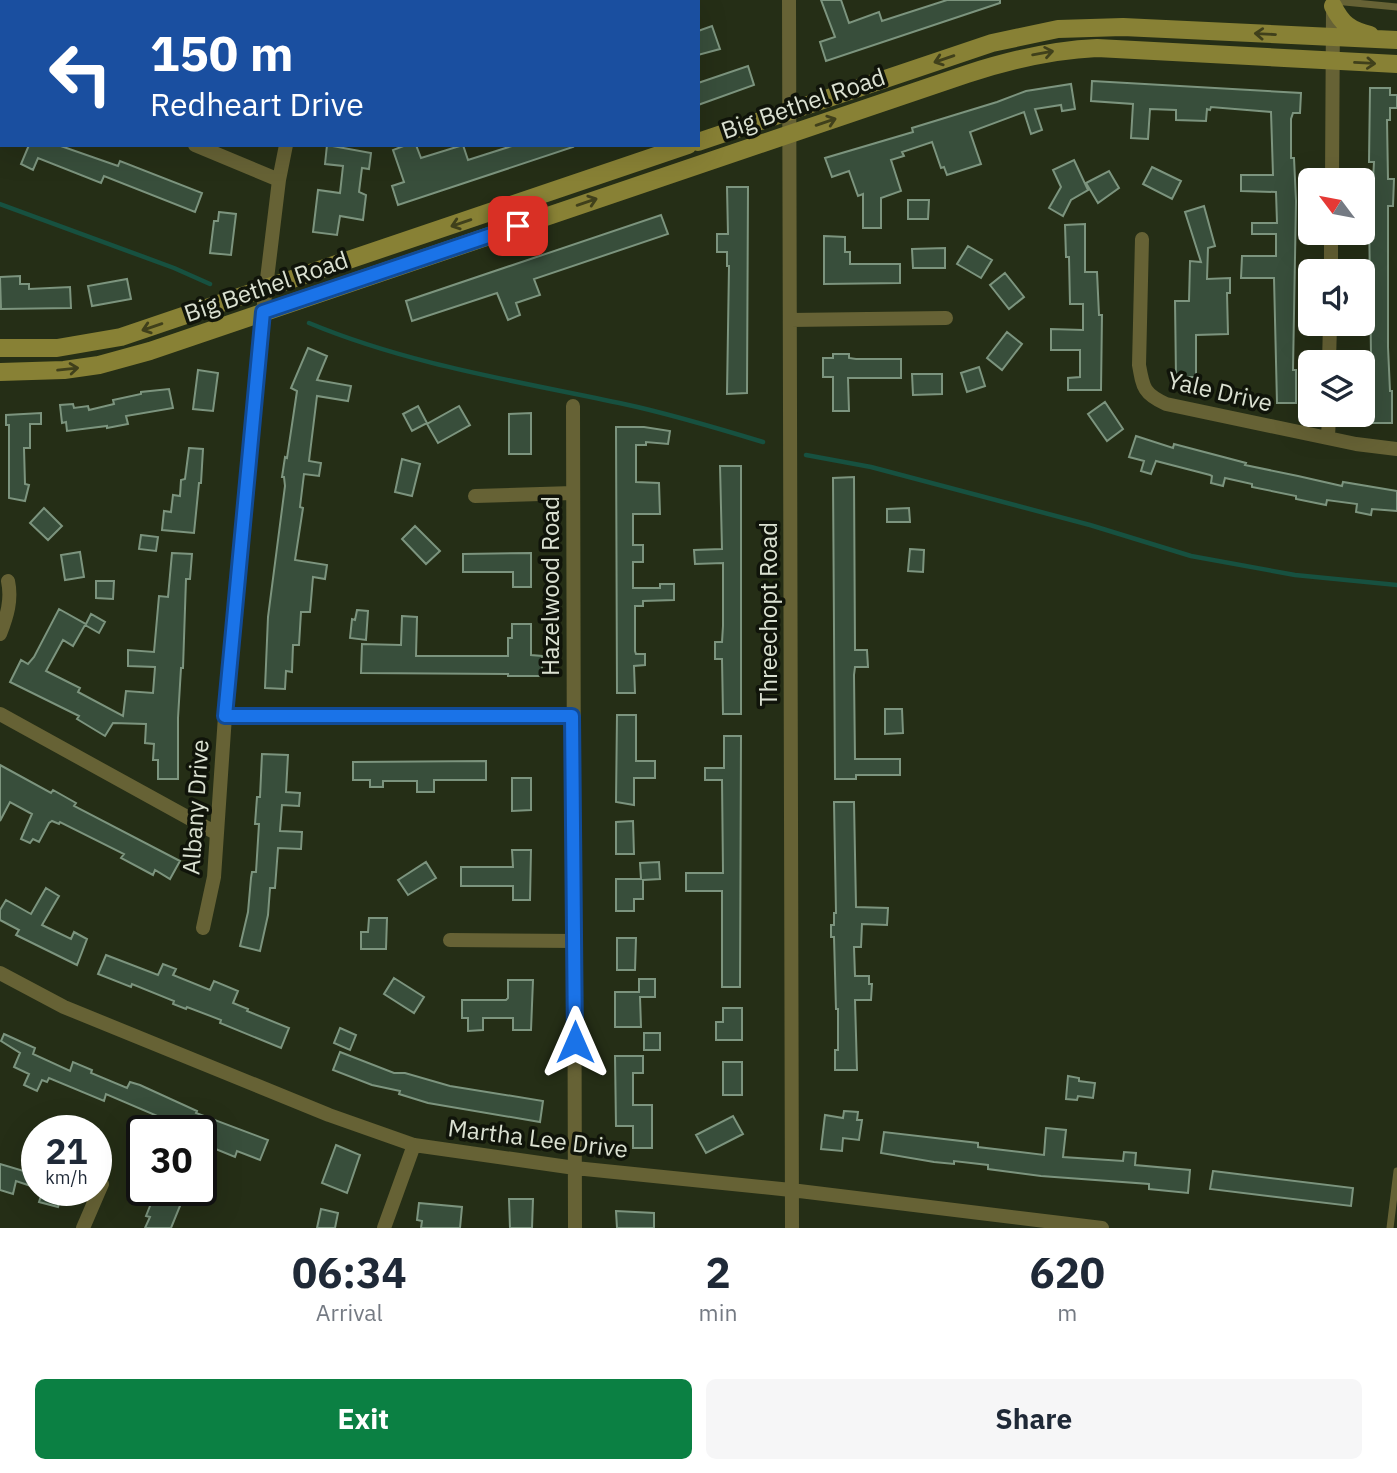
<!DOCTYPE html>
<html lang="en">
<head>
<meta charset="utf-8">
<style>
  :root { --surface:#fff; --page:#f6f6f7; --text:#1f2937; --muted:#747a83; --accent:#0b8043 }
  body { margin:0; font-family:"IBM Plex Sans",sans-serif; background:var(--page); color:var(--text); height:100vh; display:flex; flex-direction:column; font-size:26px; white-space:nowrap }
  * { box-sizing:border-box; margin:0 }
  p { font-size:23px; color:var(--muted) }
  .icon { flex:none; width:38px; height:38px; fill:none; stroke:currentColor; stroke-width:2; stroke-linecap:round; stroke-linejoin:round }
  .map { position:relative; height:1228px; overflow:hidden }
  .panel { display:flex; flex-direction:column; background:var(--surface); flex:1 }
  .panel>* { flex:none }
  .hud { position:absolute; left:0px; top:0px; width:700px; height:147px; box-shadow:0 7px 28px #0002; background:#1a4fa0; color:#fff; overflow:hidden }
  .needle { width:46px; rotate:302deg }
  .tools { position:absolute; left:1298px; top:168px; display:grid; gap:14px }
  .tools a { display:grid; place-items:center; width:77px; height:77px; border-radius:10px; background:var(--surface); box-shadow:0 7px 28px #0002; font-size:35px }
  .speed { position:absolute; left:21px; top:1115px; display:flex; gap:14px; font-size:35px; font-weight:700; text-align:center }
  .speed>* { display:grid; place-content:center; width:91px; height:91px; border-radius:50%; background:var(--surface); box-shadow:0 7px 28px #0002; line-height:1 }
  .speed small { font-size:18px; font-weight:400 }
  .speed .limit { border:4px solid #111; border-radius:10px; background:#fff; color:#111 }
  .pin { position:absolute; display:grid; place-items:center; width:60px; height:60px; color:#fff; margin:-30px; border-radius:14px; box-shadow:0 4px 10px #0006 }
  .me { position:absolute; width:77px; margin:-38px; rotate:0deg; stroke-linejoin:round; filter:drop-shadow(0 0 5px #0008) }
  .turn { display:flex; align-items:center; gap:24px; height:147px; padding:0 35px; font-size:32px }
  .turn .icon { width:91px; height:91px; stroke-width:2.5 }
  .turn b { display:block; font-size:49px; line-height:60px }
  .eta { display:flex; justify-content:space-evenly; align-items:center; height:119px; text-align:center }
  .eta b { font-size:42px; font-weight:800; line-height:49px }
  .primary-button { display:flex; gap:14px; margin-top:auto; padding:14px 35px }
  .primary-button a { flex:1; height:80px; border-radius:10px; background:var(--accent); color:#fff; font-size:28px; font-weight:800; line-height:80px; text-align:center }
  .primary-button a+a { background:var(--page); color:var(--text) }
  .map>svg:first-child { display:block }
</style>
</head>
<body>
<div class="map">
<svg width="1397" height="1228" viewBox="0 0 1397 1228">
  <rect width="100%" height="100%" fill="#252e16"/>
  <g fill="none" stroke-linecap="round" stroke-linejoin="round">
    <!-- stream -->
    <path stroke="#175140" stroke-width="4.5" d="M0,204L174,268L210,284
      M309,323C410,365 517,381 624,404C671,414 717,428 763,442
      M806,455L871,467L1090,525L1191,556L1295,575L1397,585"/>
  </g>
  <!-- building -->
  <path fill="#384e3b" stroke="#7c947e" stroke-width="2" d="M821,0H841L849,23L879,12L882,21L947,0H1000V3L826,61L820,42L835,37Z
    M712,26L720,49L698,55V31Z
    M748,66L754,85L698,105V83Z
    M1092,81L1301,93L1300,113H1293L1291,119V158H1294L1296,201L1293,370H1296V403H1277L1274,278H1241L1242,256H1276V234H1252V223H1277L1276,192L1241,191V175H1273L1271,112L1211,107L1210,110L1207,109L1206,121L1176,120V110L1150,109L1148,139L1131,138L1133,104L1091,101Z
    M1071,84L1075,109L1062,111L1061,105L1035,109L1042,130L1031,134L1024,112L970,132L981,164L947,175L944,167L941,168L932,142L902,152L904,156L891,160L901,191L881,198V228H863V194L858,196L849,171L832,177L825,158L913,132L912,128L997,102L1026,91Z
    M1370,88H1390V95H1397V108H1390V120H1387L1388,179H1394L1393,206H1388V347L1390,391H1392V423H1372L1369,216H1371L1374,162H1369Z
    M29,145H58L118,166L120,161L202,193L195,212L104,176L101,183L38,158L33,170L21,164Z
    M327,145L371,153L369,169L362,168L359,192L366,195L363,220L340,216L337,235L313,232L318,190L340,193L343,166L325,164Z
    M406,145H416L421,158L463,145L468,160L515,145H572L573,147L398,205L392,186L404,182L393,150Z
    M1074,160L1088,190L1071,200L1063,216L1049,208L1061,187L1053,170Z
    M1152,167L1181,181L1172,199L1143,184Z
    M1109,171L1119,188L1098,203L1086,183Z
    M727,187H748L747,393L727,394L729,266H727V252H717V234H728Z
    M908,200H929L928,219H908Z
    M1204,206L1215,246L1208,248L1207,279L1230,278V293H1227L1228,334L1196,335V377H1176L1175,301H1189L1190,261L1201,262L1185,212Z
    M219,212L236,214L231,255L210,253L214,221H218Z
    M661,215L668,234L534,279L540,295L516,303L520,315L508,320L497,293L412,321L406,301Z
    M1085,224V272H1097L1099,315H1102L1101,390H1068V378L1080,377V350H1051V329L1083,330V304H1070L1069,257H1066L1065,225Z
    M824,236L845,237V252H850V264H900V283L824,284Z
    M968,246L992,260L981,278L957,264Z
    M945,248V268H913L912,249Z
    M1005,273L1024,297L1009,309L990,285Z
    M20,276V284H29V289L70,287L71,308L1,309L0,277Z
    M127,279L131,299L92,306L88,286Z
    M1007,332L1022,344L1002,370L987,358Z
    M308,348L327,356L317,380L351,386L348,401L317,396L309,461L321,463L319,476L304,474L300,507L303,508L295,560L327,565L325,579L313,577L310,612H301L299,645H293L292,672L286,671L285,689L265,688L268,617L285,486L284,477H282L285,457L287,458L297,391L291,388Z
    M833,354H849V358L856,359H901V378H848L849,411H833V377H823V358H833Z
    M979,367L985,386L967,392L961,373Z
    M198,370L218,373L213,411L193,409Z
    M912,374H942V394L913,395Z
    M169,389L173,408L126,416L128,424L107,428V426L67,431L66,422L62,423L60,405L73,404L74,408L88,406L89,410L114,404L113,400L141,394V392Z
    M1105,402L1123,429L1107,441L1088,414Z
    M418,406L427,423L412,431L403,414Z
    M459,406L470,425L438,443L427,424Z
    M41,413V424H30V448H24L25,484L29,485L25,501L9,498V425H6V415Z
    M531,413V454H509V414Z
    M616,427H644L670,431L668,444L646,442V445H636V482L659,483L660,514H633V545H643V562H633V588H660V584H674V600L643,601V606H635V651L636,654H645V665L634,666L635,693H617Z
    M1136,436L1173,448L1174,444L1246,463L1245,465L1298,476L1342,486L1343,482L1397,491V511L1372,509L1371,515L1356,512L1357,504L1327,500L1326,505L1296,499V496L1252,487V484L1225,478L1223,486L1211,483L1212,476L1210,475L1156,461L1151,474L1141,471L1144,461L1129,457Z
    M189,448L203,449L201,483H199L194,533L162,530L164,511L171,512L173,495L180,496L181,480L185,479Z
    M402,459L420,464L412,496L395,492Z
    M720,466H741V714H723L722,659H715V642H722L723,626V563L695,564L694,550L722,549Z
    M854,477L855,650H867L868,667H855L854,675L855,759H900V775H856V779H835L833,478Z
    M44,508L62,526L48,540L30,523Z
    M909,508L910,522H887V509Z
    M415,526L440,551L426,564L402,539Z
    M141,535L158,537L156,551L139,549Z
    M910,549L924,550L923,572L908,571Z
    M80,552L84,577L65,580L61,555Z
    M172,553L192,554L190,579H186L183,668H181L178,718V779H158V760H153L154,744L145,743L146,724L113,723L105,736L77,719L79,716L10,682L21,660L28,664L34,657L59,609L86,624L91,614L105,622L99,633L85,625L73,646L63,640L46,671L80,688L78,692L123,716L126,691L153,693L155,667L128,666V650L154,652L159,596L168,597Z
    M531,553V587H513V572H463V554Z
    M96,581H114L113,599L96,598Z
    M357,610L368,611L366,640L350,638L352,619L355,620Z
    M402,616L417,617L416,656H508V638H512V624H531V655L542,656V676H508V674L361,673L362,644L401,645Z
    M885,709H902L903,733L885,734Z
    M617,715H636V761H655V778H634V805L616,802Z
    M724,736H741L740,987H722V891H686V873H723L722,780H705V768H724Z
    M262,754L288,755L286,792L300,793L299,806L282,805L280,831L302,832L301,849L278,848L275,888H270L268,915L260,951L240,946L248,912L251,878L252,872H256L259,824H255L257,797H260Z
    M486,761V780H434V792H417V781H383V787H370V780H353V762Z
    M0,765L51,793L53,790L76,803L74,806L180,861L170,879L155,870L153,875L121,858L124,854L60,822L59,824L52,821L49,823L39,842L33,839L30,843L21,839L32,814L10,802L0,821Z
    M512,778H531V810L512,811Z
    M834,802H854L856,907L888,908L887,925L862,924L861,947H854L855,976H869V984H872L871,1000H855L857,1070H835V1050H838V1009H836L834,937H831V925H834V913H836Z
    M633,821L634,854H616V822Z
    M512,850H531L530,900H513V886H461V867H513Z
    M426,862L436,878L408,895L398,880Z
    M659,862L660,879L643,880V899H634V911H616V879H641L640,863Z
    M46,888L59,896L42,925L71,939L74,932L87,939L77,965L16,935L19,930L0,920V910L6,900L31,914Z
    M369,918H387L386,949H361V932H368Z
    M617,938H636L635,970H617Z
    M106,955L158,975L163,964L176,969L173,975L210,990L214,981L238,991L233,1003L248,1009L247,1011L289,1028L281,1048L220,1023L221,1020L187,1007L186,1009L173,1004L174,1001L132,984L131,987L98,974Z
    M394,978L424,997L414,1013L384,994Z
    M639,979H655V997H640L641,1027H615V992H639Z
    M508,980H533L531,1030H513V1018H483V1030L468,1031V1018H462V1000H506L508,998Z
    M723,1008H742V1040H716V1022H723Z
    M340,1028L356,1035L350,1050L334,1043Z
    M644,1033H660V1050H644Z
    M4,1034L35,1048L33,1054L70,1071L73,1062L92,1070L91,1073L127,1088L130,1082L140,1085L197,1111L196,1113L268,1140L260,1160L237,1151L235,1157L201,1143V1130H190L106,1094L104,1101L49,1078L47,1082L42,1080L37,1091L24,1085L29,1074L14,1067L20,1053L1,1041Z
    M340,1052L394,1073H405L450,1086L543,1101L540,1122L428,1103L399,1094L400,1091L372,1085L333,1070Z
    M615,1056H643V1073H633V1105H652V1148H633V1126H616Z
    M723,1062H742V1095H723Z
    M1068,1076L1079,1078V1081L1095,1083L1093,1098L1078,1096L1077,1100L1066,1099Z
    M844,1111L858,1112L857,1120H862L859,1140L843,1138L842,1151L821,1149L825,1115L843,1118Z
    M733,1116L743,1134L706,1153L696,1135Z
    M1046,1128L1066,1130L1063,1157L1123,1161L1124,1152L1136,1153L1135,1165L1190,1170L1188,1193L1149,1189V1184L1041,1176L988,1169V1165L954,1161V1164L934,1162L881,1153L884,1132L978,1143V1147L1044,1155Z
    M336,1145L360,1155L347,1193L322,1183Z
    M0,1164L37,1175V1188L16,1181L13,1194L0,1190Z
    M1213,1171L1353,1188L1351,1206L1210,1189Z
    M43,1190H63L58,1207L39,1202Z
    M156,1191L182,1201L171,1228H145L150,1217L146,1216Z
    M509,1199H533L532,1228H510Z
    M419,1203L462,1207L460,1228H421L422,1221L417,1220Z
    M321,1209L338,1213L335,1228H317Z
    M616,1211L654,1213V1228H617Z"/>
  <g fill="none" stroke-linecap="round" stroke-linejoin="round">
    <!-- lane -->
    <path stroke="#666235" stroke-width="7" d="M1334,1L1397,7
      M1390,1228L1397,1171"/>
    <!-- street -->
    <path stroke="#666235" stroke-width="14" d="M789,0L792,1228
      M103,2V0
      M313,2L314,0
      M581,2L582,0
      M0,68L2,69
      M195,145L279,180
      M1332,180L1333,7
      M1142,239L1139,365C1143,388 1144,394 1166,404L1356,444L1397,449
      M1331,271V233
      M790,320L946,318
      M1329,362L1330,324
      M573,406L575,1228
      M1328,438L1329,415
      M475,496L573,493
      M0,634C7,616 12,600 8,581
      M0,714L216,833
      M225,716L572,717
      M203,928L214,877L225,716L263,312L279,180L286,145
      M450,940L575,941
      M0,973L64,1007L329,1115L414,1145L575,1168L791,1190L1102,1228
      M83,1228L102,1184
      M384,1228L414,1145"/>
    <!-- secondary -->
    <path stroke="#888135" stroke-width="18" d="M1333,6C1342,24 1350,30 1370,35
      M698,142L992,43L1058,29L1123,27L1397,40
      M0,348H57L121,337L688,145
      M0,372L64,370L99,365L150,351L967,74C1010,60 1051,50 1097,48L1397,64"/>
  </g>
  <!-- one-way arrows -->
  <defs><path id="oneway-shaft" d="M-6 0H5M1.5-3L5.5 0L1.5 3" fill="none" stroke-width="1.6" stroke-linecap="round" stroke-linejoin="round" transform="scale(1.75)"/></defs>
  <g stroke="#40401b">
    <use href="#oneway-shaft" transform="translate(1265 34) rotate(-177)"/>
    <use href="#oneway-shaft" transform="translate(1043 53) rotate(-10)"/>
    <use href="#oneway-shaft" transform="translate(944 59) rotate(161)"/>
    <use href="#oneway-shaft" transform="translate(1365 63) rotate(3)"/>
    <use href="#oneway-shaft" transform="translate(826 122) rotate(-19)"/>
    <use href="#oneway-shaft" transform="translate(587 202) rotate(-19)"/>
    <use href="#oneway-shaft" transform="translate(461 223) rotate(161)"/>
    <use href="#oneway-shaft" transform="translate(152 327) rotate(161)"/>
    <use href="#oneway-shaft" transform="translate(68 369) rotate(-6)"/>
  </g>
  <g fill="none" stroke-linecap="round" stroke-linejoin="round">
    <defs>
      <path id="route" d="M518,226L263,312L225,716H572L575,1042"/>
    </defs>
    <!-- route casing -->
    <use href="#route" stroke="#114b97" stroke-width="18"/>
    <!-- route -->
    <use href="#route" stroke="#1a73e8" stroke-width="12"/>
  </g>
  <g text-anchor="middle" dominant-baseline="central" stroke-width="7" stroke-linejoin="round" paint-order="stroke">
    <!-- street labels -->
    <g font-size="24" fill="#dbe1d2" stroke="#10140a">
      <text transform="translate(803 103) rotate(-19)">Big Bethel Road</text>
      <text transform="translate(266 286) rotate(-19)">Big Bethel Road</text>
      <text transform="translate(1220 391) rotate(13)">Yale Drive</text>
      <text transform="translate(550 586) rotate(-90)">Hazelwood Road</text>
      <text transform="translate(768 614) rotate(-90)">Threechopt Road</text>
      <text transform="translate(195 807) rotate(-86)">Albany Drive</text>
      <text transform="translate(538 1138) rotate(7)">Martha Lee Drive</text>
    </g>
  </g>
</svg>
<div class="tools">
<a><svg class="needle" viewBox="-14 -14 28 28"><path d="M0-13l5 13h-10z" fill="#e53935"/><path d="M0 13l5-13h-10z" fill="#747a83"/></svg></a>
<a><svg class="icon" aria-label="sound" viewBox="0 0 24 24"><path d="M4 9h4l5-4v14l-5-4H4zM17 9q2 3 0 6"/></svg></a>
<a><svg class="icon" aria-label="layers" viewBox="0 0 24 24"><path d="M12 4l9 5-9 5-9-5zM3 14l9 5 9-5"/></svg></a>
</div>
<div class="speed"><div>21<small>km/h</small></div><div class="limit">30</div></div>
<div class="pin" style="left:518px;top:226px;background:#d93025"><svg class="icon" aria-label="arrive" viewBox="0 0 24 24"><path d="M6 21V4h12l-3 4 3 4H6"/></svg></div>
<svg class="me" style="left:575px;top:1042px" viewBox="-20 -20 40 40"><path d="M0-17L14 15 0 8-14 15z" fill="#1a73e8" stroke="#fff" stroke-width="4"/></svg>
<div class="hud">
<div class="turn"><svg class="icon" aria-label="left" viewBox="0 0 24 24"><path d="M17 20v-9H6M10 6l-5 5 5 5"/></svg><div><b>150 m</b>Redheart Drive</div></div>
</div>
</div>
<section class="panel">
<div class="eta">
<div><b>06:34</b><p>Arrival</p></div>
<div><b>2</b><p>min</p></div>
<div><b>620</b><p>m</p></div>
</div>
<div class="primary-button"><a>Exit</a><a>Share</a></div>
</section>
</body>
</html>
